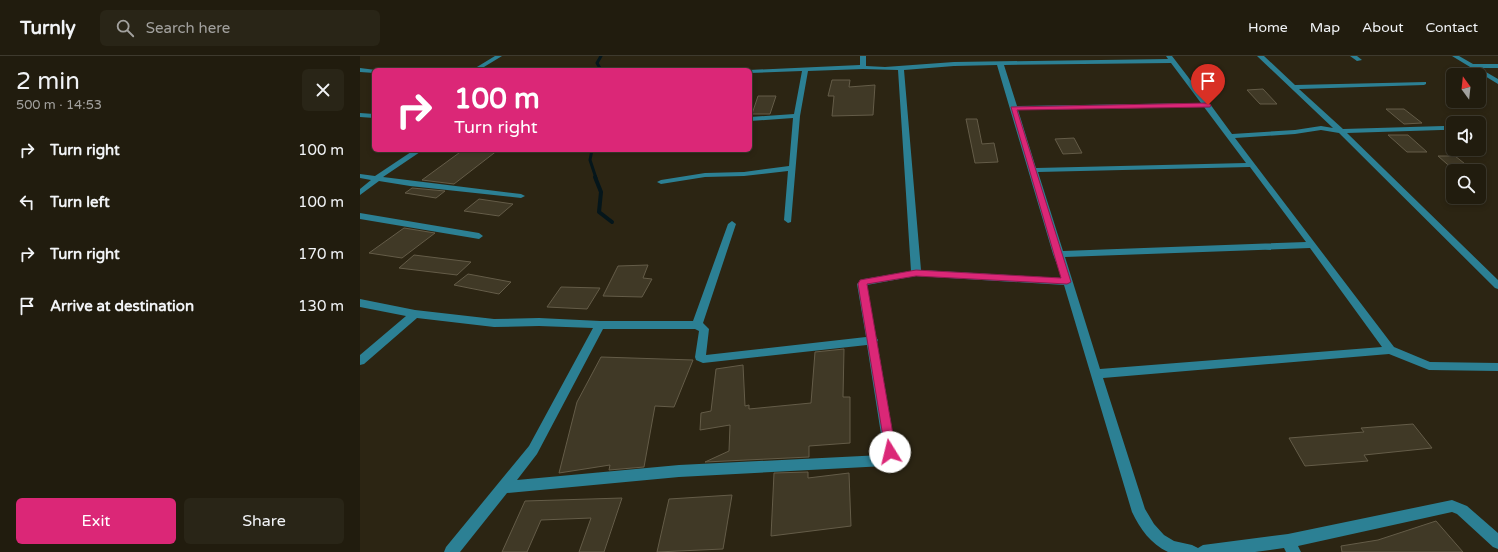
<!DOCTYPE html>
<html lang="en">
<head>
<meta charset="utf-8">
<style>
  :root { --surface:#211c0e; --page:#292517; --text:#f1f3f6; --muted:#a2a19e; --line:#3e3a2e; --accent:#db2777 }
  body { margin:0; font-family:"Varela Round",sans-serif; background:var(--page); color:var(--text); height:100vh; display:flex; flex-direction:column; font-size:15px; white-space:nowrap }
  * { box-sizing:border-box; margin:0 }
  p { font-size:13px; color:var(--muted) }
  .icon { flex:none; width:22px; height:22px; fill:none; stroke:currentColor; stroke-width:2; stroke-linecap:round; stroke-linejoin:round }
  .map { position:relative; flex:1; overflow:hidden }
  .drawer { display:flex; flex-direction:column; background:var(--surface); width:360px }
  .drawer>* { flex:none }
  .banner { position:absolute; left:12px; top:12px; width:380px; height:84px; border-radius:6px; box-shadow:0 2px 6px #0003,0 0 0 1px var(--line); background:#db2777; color:#fff; overflow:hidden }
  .needle { width:26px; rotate:345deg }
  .fabs { position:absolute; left:1086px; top:12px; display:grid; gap:8px }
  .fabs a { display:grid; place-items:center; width:40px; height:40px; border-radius:6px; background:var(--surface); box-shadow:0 2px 6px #0003,0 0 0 1px var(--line); font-size:20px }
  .pin { position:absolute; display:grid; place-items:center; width:34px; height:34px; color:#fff; margin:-41px -17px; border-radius:50% 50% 50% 0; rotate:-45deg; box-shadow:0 0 4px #0007 }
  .pin .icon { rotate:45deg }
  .me { position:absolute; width:44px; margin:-22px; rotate:351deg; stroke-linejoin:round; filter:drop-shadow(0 0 3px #0008) }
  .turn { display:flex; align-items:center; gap:14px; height:84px; padding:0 16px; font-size:18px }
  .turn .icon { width:52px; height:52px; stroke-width:2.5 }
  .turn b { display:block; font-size:28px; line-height:34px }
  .round { display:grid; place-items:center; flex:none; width:42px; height:42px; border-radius:6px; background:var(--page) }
  .headline { display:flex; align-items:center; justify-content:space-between; height:68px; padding:0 16px }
  h1 { font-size:24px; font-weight:600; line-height:30px }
  .cta { display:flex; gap:8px; margin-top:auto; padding:8px 16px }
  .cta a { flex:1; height:46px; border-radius:6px; background:var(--accent); color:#fff; font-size:16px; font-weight:600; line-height:46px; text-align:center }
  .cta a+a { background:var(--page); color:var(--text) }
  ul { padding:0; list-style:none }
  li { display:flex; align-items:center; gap:12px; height:52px; padding:0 16px }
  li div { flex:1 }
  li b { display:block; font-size:15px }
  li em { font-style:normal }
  header { display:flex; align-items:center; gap:24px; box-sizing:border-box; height:56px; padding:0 20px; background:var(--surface); border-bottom:1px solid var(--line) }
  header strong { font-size:19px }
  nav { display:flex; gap:22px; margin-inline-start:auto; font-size:14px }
  .search { width:280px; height:36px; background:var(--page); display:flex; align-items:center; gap:10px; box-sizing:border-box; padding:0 14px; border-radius:6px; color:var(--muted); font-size:15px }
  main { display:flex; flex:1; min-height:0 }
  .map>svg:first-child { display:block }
</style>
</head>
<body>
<header>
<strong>Turnly</strong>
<div class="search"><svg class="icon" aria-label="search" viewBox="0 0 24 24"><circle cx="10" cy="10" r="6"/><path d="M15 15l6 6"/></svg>Search here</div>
<nav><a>Home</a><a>Map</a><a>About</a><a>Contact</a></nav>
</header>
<main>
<section class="drawer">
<div class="headline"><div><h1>2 min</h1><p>500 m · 14:53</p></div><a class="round"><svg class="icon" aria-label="close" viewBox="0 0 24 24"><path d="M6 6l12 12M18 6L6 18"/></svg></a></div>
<ul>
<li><svg class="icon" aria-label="right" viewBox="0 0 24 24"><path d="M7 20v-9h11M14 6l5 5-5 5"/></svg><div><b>Turn right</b></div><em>100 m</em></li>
<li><svg class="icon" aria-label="left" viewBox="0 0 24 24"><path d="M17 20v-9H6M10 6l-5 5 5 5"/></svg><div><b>Turn left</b></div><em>100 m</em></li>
<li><svg class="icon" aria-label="right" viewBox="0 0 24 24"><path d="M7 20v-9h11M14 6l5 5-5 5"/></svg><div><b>Turn right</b></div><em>170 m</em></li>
<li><svg class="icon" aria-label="arrive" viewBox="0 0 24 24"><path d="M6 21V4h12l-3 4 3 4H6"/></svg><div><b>Arrive at destination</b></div><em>130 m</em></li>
</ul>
<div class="cta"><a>Exit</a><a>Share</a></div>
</section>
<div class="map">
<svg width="1138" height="496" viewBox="0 0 1138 496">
  <rect width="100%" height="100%" fill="#2c2513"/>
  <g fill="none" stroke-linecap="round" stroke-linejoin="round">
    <!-- stream-far1 -->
    <path stroke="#05161b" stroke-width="3" d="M241,0L237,7L241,14
      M232,94L230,104L236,122"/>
    <!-- stream -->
    <path stroke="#05161b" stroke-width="4" d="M235,121L241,136L239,156L252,166"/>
  </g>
  <!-- building -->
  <path fill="#403926" stroke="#645c48" d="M472,24H490L489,31L515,29L513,59L472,60L474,40H468Z
    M903,33L917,48H900L887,34Z
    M398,40H416L410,58H392Z
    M1026,53H1044L1062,67L1044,68Z
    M606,63H617L622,88L634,87L638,106L615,107Z
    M1028,79H1048L1067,96H1047Z
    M714,82L722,97L703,98L695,83Z
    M103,94H138L94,128L62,124Z
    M1078,100H1095L1114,115H1095Z
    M52,132L85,135L76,142L45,137Z
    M119,143L153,148L139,160L104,155Z
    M44,172L75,177L42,202L9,197Z
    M54,199L111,206L97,219L39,212Z
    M288,209L283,222L292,223L282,241L243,240L258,210Z
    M108,218L151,226L139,238L94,229Z
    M201,231L240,232L227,253L187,251Z
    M484,293L483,341H490V387L449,390V401L345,406L369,395L370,369L340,374L341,357L351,355L356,313L383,309L385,350L389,349V353L451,347L455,296Z
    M241,301L333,304L314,351L295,350L284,411L249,414L250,409L199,417L217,346Z
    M1053,368L1072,392L1004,399L1008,405L945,410L929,382L1004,376L1001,372Z
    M448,416V422L489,417L491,470L411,480L414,417Z
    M372,439L363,493L297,496L309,443Z
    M262,442L244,496H219L231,462L181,464L167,496H142L165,445Z
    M1076,465L1103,496H982L981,490L1018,484Z"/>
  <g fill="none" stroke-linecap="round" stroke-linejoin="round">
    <!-- minor -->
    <path fill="#2c8094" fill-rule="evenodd" d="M135,0H142L119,14H112Z
      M500,0H506V10L525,11L594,6L808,3L806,0H812L848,47L850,48L872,78L935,74L961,70L973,72L897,0H904L935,29L1066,26V28L1064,29L939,33L983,73L1084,70V74H1081L987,77L1138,224V233L1135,232L979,77L961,74L935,78L875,82L1034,291L1070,306L1138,307V315L1069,314L1029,298L743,322L785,453L794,468L804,479L814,485L832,489L838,492L843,489L928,478L1092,444L1107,450L1138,477V493L1133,491L1097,458L1092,456L938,490L941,496H926L924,492L895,496H808C791,488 780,473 772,456L704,229L556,220L507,229L516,281L518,284L517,286L536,396C536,403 531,407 525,410L319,421L147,437L100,496H84L86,491L169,390L233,272L179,270L134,271L57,262L4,308L0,309V299L46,260L0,251V243L55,254L134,263L179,262L240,265H333L368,168L372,165L376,168L343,267L349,273L346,299L506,281L497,228L501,224L504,223L551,215L538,14L503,13L448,15L440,60L431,166L428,167L424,164L428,115L384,120L345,121L301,128L297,126L301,124L345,117L384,116L429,110L433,62L390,65V61L434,58L442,15L390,17V14H388L500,9ZM811,7L841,47L657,50L644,9ZM637,9L693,198L702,222L561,214L544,14L594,10ZM844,51L886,107L676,112L658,54ZM890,111L946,186L703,195L678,116ZM950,192L1022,291L740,313L705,201ZM243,273H335L339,275L335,301L336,304L343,307L507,289L524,397L522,399L319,409L157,424L177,398Z
      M990,0H997L1002,4L997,5Z
      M1092,0H1099L1113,8H1138V12H1119L1138,23V28Z
      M0,12L16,14H14V17L0,16Z
      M0,57L14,58V62L0,61Z
      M54,94H63L23,121L161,138L165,140L161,142L50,130L19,125L0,139V133L11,124L0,122V118L15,120Z
      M0,157L119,177L123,180L119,183L0,163Z"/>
  </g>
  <!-- route -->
  <path fill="#db2777" stroke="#8e194d" d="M848,47L851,49L850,51L657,54L711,226L707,228L556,220L507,228L536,396L534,399L530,401L526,399L498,228L500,224L556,214L701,222L651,51Z"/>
</svg>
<div class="fabs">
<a><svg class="needle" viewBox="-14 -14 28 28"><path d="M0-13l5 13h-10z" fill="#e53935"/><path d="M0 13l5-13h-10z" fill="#a2a19e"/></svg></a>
<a><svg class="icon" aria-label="sound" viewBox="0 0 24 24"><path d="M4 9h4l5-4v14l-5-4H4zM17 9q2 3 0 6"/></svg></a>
<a><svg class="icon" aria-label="search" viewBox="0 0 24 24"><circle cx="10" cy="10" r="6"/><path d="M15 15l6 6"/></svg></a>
</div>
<div class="pin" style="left:848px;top:49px;background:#d93025"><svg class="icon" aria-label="arrive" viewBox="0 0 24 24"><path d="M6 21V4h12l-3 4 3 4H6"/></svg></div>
<svg class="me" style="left:530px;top:396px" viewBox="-20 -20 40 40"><circle r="19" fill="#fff"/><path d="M0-13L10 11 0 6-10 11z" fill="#db2777"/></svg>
<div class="banner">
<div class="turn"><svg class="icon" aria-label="right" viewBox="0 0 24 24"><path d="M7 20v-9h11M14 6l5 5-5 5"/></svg><div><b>100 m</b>Turn right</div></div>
</div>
</div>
</main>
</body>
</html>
